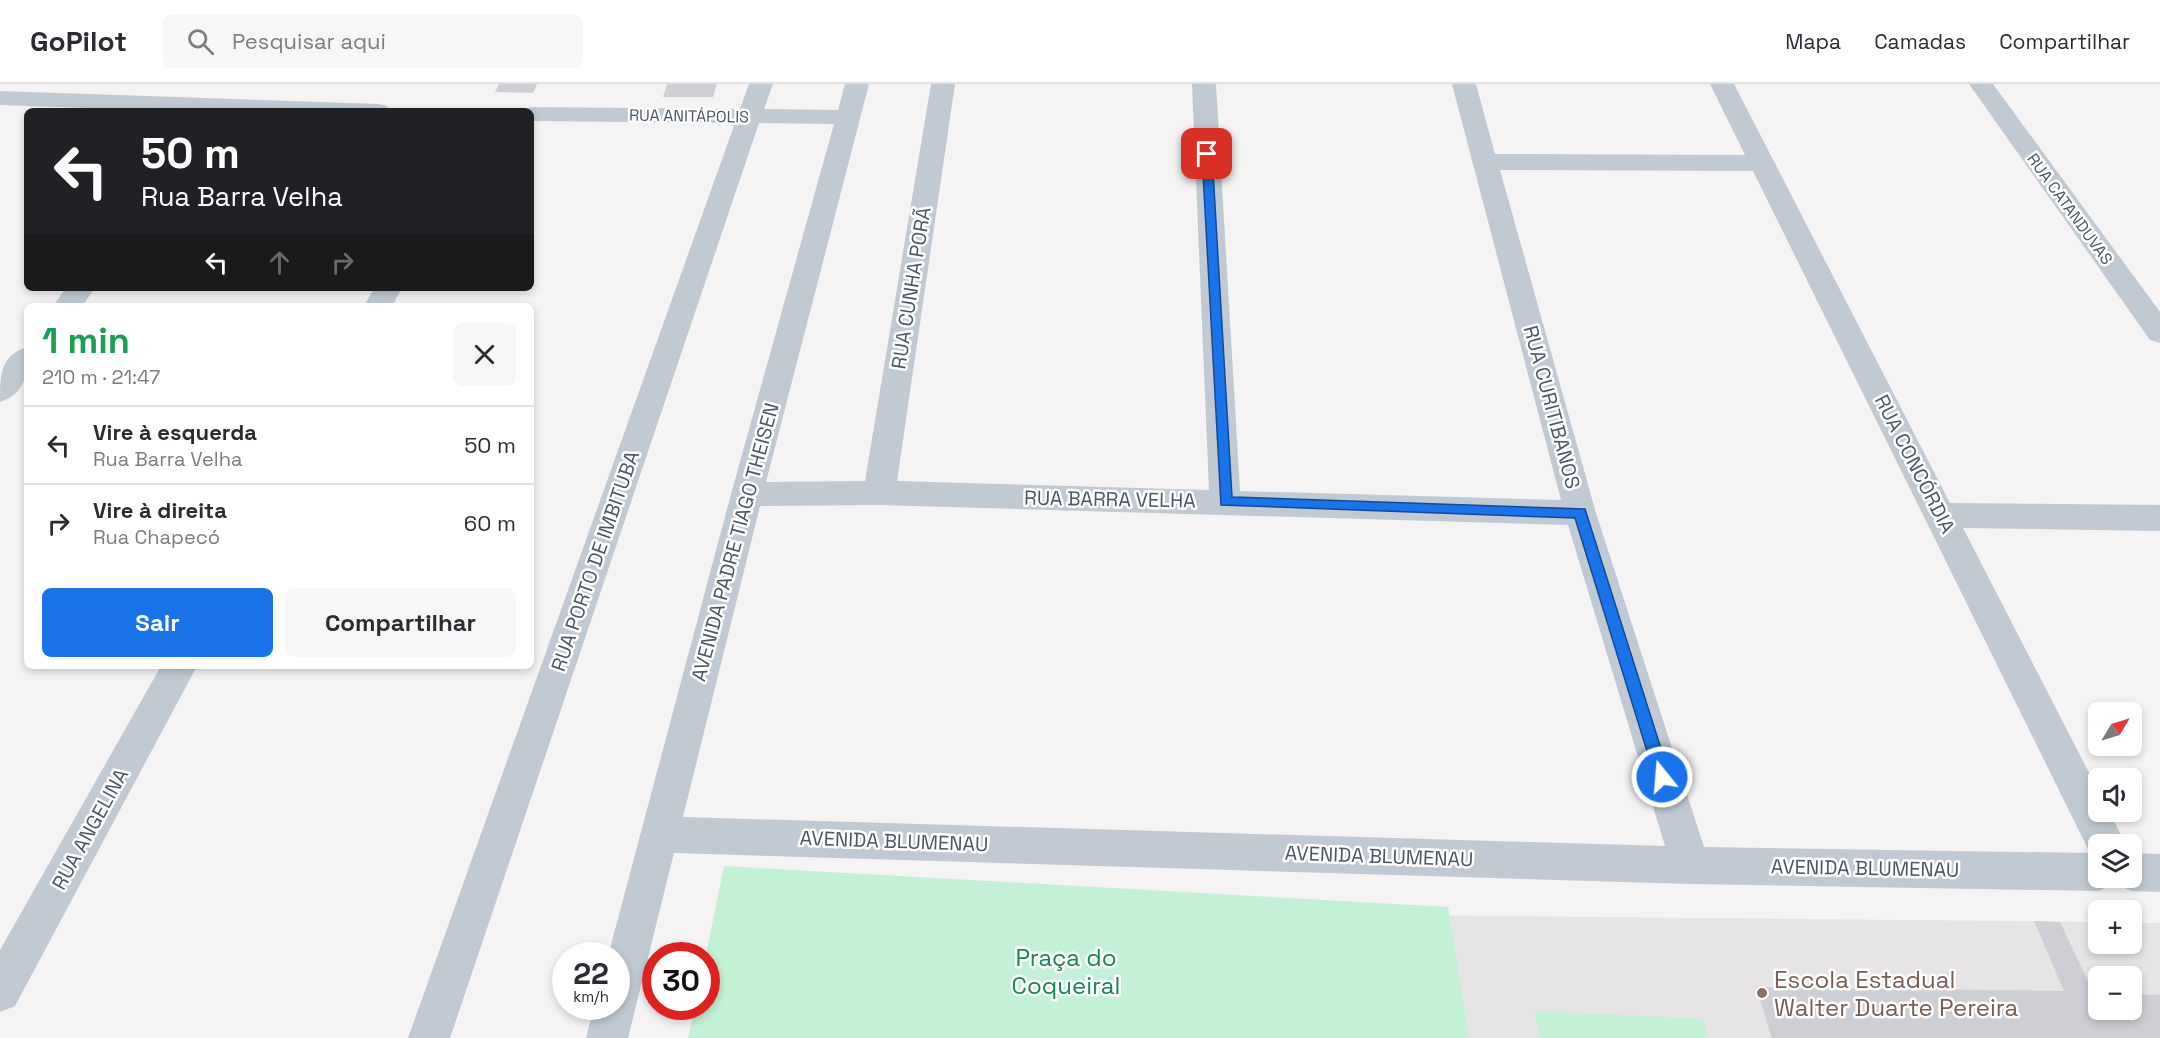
<!DOCTYPE html>
<html lang="pt">
<head>
<meta charset="utf-8">
<style>
  :root { --surface:#fff; --page:#f7f7f7; --text:#2b2b33; --muted:#7c7c81; --line:#e1e1e2; --accent:#1a73e8 }
  body { margin:0; font-family:"Space Grotesk",sans-serif; background:var(--page); color:var(--text); height:100vh; display:flex; flex-direction:column; font-size:22px; white-space:nowrap }
  * { box-sizing:border-box; margin:0 }
  p { font-size:20px; color:var(--muted) }
  .icon { flex:none; width:33px; height:33px; fill:none; stroke:currentColor; stroke-width:2; stroke-linecap:round; stroke-linejoin:round }
  .map { position:relative; flex:1; overflow:hidden }
  .details { position:absolute; left:24px; top:219px; width:510px; height:366px; display:flex; flex-direction:column; background:var(--surface); border-radius:9px; box-shadow:0 3px 9px #0003 }
  .details>* { flex:none }
  .top-card { position:absolute; left:24px; top:24px; width:510px; height:183px; border-radius:9px; box-shadow:0 3px 9px #0003; background:#202124; color:#fff; overflow:hidden }
  .needle { width:39px; rotate:52deg }
  .tools { position:absolute; left:2088px; top:618px; display:grid; gap:12px }
  .tools a { display:grid; place-items:center; width:54px; height:54px; border-radius:9px; background:var(--surface); box-shadow:0 3px 9px #0003; font-size:30px }
  .speed { position:absolute; left:552px; top:858px; display:flex; gap:12px; font-size:30px; font-weight:700; text-align:center }
  .speed>* { display:grid; place-content:center; width:78px; height:78px; border-radius:50%; background:var(--surface); box-shadow:0 3px 9px #0003; line-height:1 }
  .speed small { font-size:15px; font-weight:400 }
  .speed .limit { border:9px solid #d22; background:#fff; color:#111 }
  .pin { position:absolute; display:grid; place-items:center; width:51px; height:51px; color:#fff; margin:-26px; border-radius:12px; box-shadow:0 3px 9px #0006 }
  .me { position:absolute; width:66px; margin:-33px; rotate:343deg; stroke-linejoin:round; filter:drop-shadow(0 0 4px #0008) }
  .turn { display:flex; align-items:center; gap:21px; height:126px; padding:0 18px; font-size:27px }
  .turn .icon { width:78px; height:78px; stroke-width:2.5 }
  .turn b { display:block; font-size:42px; line-height:51px }
  .lanes { display:flex; align-items:center; height:57px; padding:0 18px; background:#0003; justify-content:center; gap:30px; direction:ltr }
  .lanes .off { opacity:.35 }
  .round { display:grid; place-items:center; flex:none; width:63px; height:63px; border-radius:9px; background:var(--page) }
  .headline { display:flex; align-items:center; justify-content:space-between; height:102px; padding:0 18px }
  h1 { font-size:36px; font-weight:700; line-height:45px; color:#1e9e55 }
  .action { display:flex; gap:12px; margin-top:auto; padding:12px 18px }
  .action a { flex:1; height:69px; border-radius:9px; background:var(--accent); color:#fff; font-size:24px; font-weight:700; line-height:69px; text-align:center }
  .action a+a { background:var(--page); color:var(--text) }
  ul { padding:0; list-style:none }
  li { display:flex; align-items:center; gap:18px; height:78px; padding:0 18px; border-top:2px solid var(--line) }
  li div { flex:1 }
  li b { display:block; font-size:22px }
  li em { font-style:normal }
  header { display:flex; align-items:center; gap:36px; box-sizing:border-box; height:84px; padding:0 30px; background:var(--surface); border-bottom:2px solid var(--line) }
  header strong { font-size:28px }
  nav { display:flex; gap:33px; margin-inline-start:auto; font-size:21px }
  .search { width:420px; height:54px; background:var(--page); display:flex; align-items:center; gap:15px; box-sizing:border-box; padding:0 21px; border-radius:9px; color:var(--muted); font-size:22px }
  .map>svg:first-child { display:block }
</style>
</head>
<body>
<header>
<strong>GoPilot</strong>
<div class="search"><svg class="icon" aria-label="search" viewBox="0 0 24 24"><circle cx="10" cy="10" r="6"/><path d="M15 15l6 6"/></svg>Pesquisar aqui</div>
<nav><a>Mapa</a><a>Camadas</a><a>Compartilhar</a></nav>
</header>
<div class="map">
<svg width="2160" height="954" viewBox="0 0 2160 954">
  <rect width="100%" height="100%" fill="#f5f3f3"/>
  <!-- education -->
  <path fill="#e6e4e5" fill-rule="evenodd" d="M1412,831L2098,838V860H2132V839H2160V954H1434ZM2098,892H2132V926H2098Z"/>
  <!-- green -->
  <path fill="#c3f1d5" d="M724,782L1448,823L1469,954H688L695,923L706,922V871Z
    M1535,927L1703,935L1708,954H1540Z"/>
  <!-- building -->
  <path fill="#cdcfd5" d="M499,0H537L533,9L495,8Z
    M667,0H717L713,13H663Z
    M2034,837L2060,838L2093,908H2098V926H2132V910L2160,911V954H1772L1756,903L2064,907Z"/>
  <g fill="none" stroke-linecap="round" stroke-linejoin="round">
    <!-- minor -->
    <path fill="#c1cad2" fill-rule="evenodd" d="M749,0H773L764,25L838,26L845,0H869L766,398L865,397L931,0H955L897,397L1209,406L1192,0H1216L1240,407L1561,416L1452,0H1476L1495,70L1745,71L1710,0H1734L1950,419L2160,421V447L1963,444L2098,706V728H2110L2125,760H2098V794H2132V769L2160,770V808L2132,807L2118,801L2115,794L2112,801L2098,807L1690,800L674,769L628,954H586L594,922H616V872H608L731,410L834,40L759,39L450,954H408L735,39L531,37V27H521L531,23L740,25ZM1500,86L1753,87L2090,769L1704,763L1596,429ZM879,421L1568,441L1665,762L683,733L760,422Z
      M1969,0H1993L2160,228V259L2150,256Z
      M0,7L379,20L387,22L391,27H170L0,21Z
      M66,204H95L82,222H53Z
      M374,204H402L392,222H364Z
      M27,263C27,287 28,309 0,318C0,293 0,271 27,263Z
      M161,582H197L15,922L0,928V866Z"/>
  </g>
  <!-- route -->
  <path fill="#1a73e8" stroke="#114b97" stroke-width="1.5" d="M1207,66L1212,70L1232,413L1585,425L1670,693L1668,698L1662,700L1657,698L1655,693L1575,434L1221,421L1202,70Z"/>
  <!-- markers -->
  <circle fill="#8d6e63" stroke="#fff" stroke-width="2" cx="1762" cy="909" r="6"/>
  <g text-anchor="middle" dominant-baseline="central" stroke-width="5" stroke-linejoin="round" paint-order="stroke">
    <!-- far-street labels -->
    <g font-size="16" fill="#4a5661" stroke="#fff">
      <text transform="translate(689 32) rotate(1)">RUA ANITÁPOLIS</text>
      <text transform="translate(2070 125) rotate(54)">RUA CATANDUVAS</text>
    </g>
    <!-- street labels -->
    <g font-size="20" fill="#4a5661" stroke="#fff">
      <text transform="translate(911 204) rotate(-81)">RUA CUNHA PORÃ</text>
      <text transform="translate(1552 323) rotate(75)">RUA CURITIBANOS</text>
      <text transform="translate(1915 380) rotate(63)">RUA CONCÓRDIA</text>
      <text transform="translate(1110 415) rotate(1)">RUA BARRA VELHA</text>
      <text transform="translate(735 458) rotate(-75)">AVENIDA PADRE TIAGO THEISEN</text>
      <text transform="translate(595 477) rotate(-71)">RUA PORTO DE IMBITUBA</text>
      <text transform="translate(90 745) rotate(-61)">RUA ANGELINA</text>
      <text transform="translate(894 757) rotate(2)">AVENIDA BLUMENAU</text>
      <text transform="translate(1379 772) rotate(2)">AVENIDA BLUMENAU</text>
      <text transform="translate(1865 784) rotate(1)">AVENIDA BLUMENAU</text>
    </g>
    <!-- near-park labels -->
    <g font-size="24" fill="#17864f" stroke="#fff">
      <text x="1066" y="873">Praça do<tspan x="1066" dy="28">Coqueiral</tspan></text>
    </g>
    <!-- near-education labels -->
    <g font-size="24" fill="#785e54" stroke="#fff" text-anchor="start">
      <text x="1774" y="895">Escola Estadual<tspan x="1774" dy="28">Walter Duarte Pereira</tspan></text>
    </g>
  </g>
</svg>
<div class="tools">
<a><svg class="needle" viewBox="-14 -14 28 28"><path d="M0-13l5 13h-10z" fill="#e53935"/><path d="M0 13l5-13h-10z" fill="#7c7c81"/></svg></a>
<a><svg class="icon" aria-label="sound" viewBox="0 0 24 24"><path d="M4 9h4l5-4v14l-5-4H4zM17 9q2 3 0 6"/></svg></a>
<a><svg class="icon" aria-label="layers" viewBox="0 0 24 24"><path d="M12 4l9 5-9 5-9-5zM3 14l9 5 9-5"/></svg></a>
<a>+</a>
<a>−</a>
</div>
<div class="speed"><div>22<small>km/h</small></div><div class="limit">30</div></div>
<div class="pin" style="left:1207px;top:70px;background:#d93025"><svg class="icon" aria-label="arrive" viewBox="0 0 24 24"><path d="M6 21V4h12l-3 4 3 4H6"/></svg></div>
<svg class="me" style="left:1662px;top:693px" viewBox="-20 -20 40 40"><circle r="17" fill="#1a73e8" stroke="#fff" stroke-width="3"/><path d="M0-11L8 9 0 5-8 9z" fill="#fff"/></svg>
<div class="top-card">
<div class="turn"><svg class="icon" aria-label="left" viewBox="0 0 24 24"><path d="M17 20v-9H6M10 6l-5 5 5 5"/></svg><div><b>50 m</b>Rua Barra Velha</div></div>
<div class="lanes"><svg class="icon" aria-label="left" viewBox="0 0 24 24"><path d="M17 20v-9H6M10 6l-5 5 5 5"/></svg><svg class="icon off" aria-label="ahead" viewBox="0 0 24 24"><path d="M12 20V5M6 11l6-6 6 6"/></svg><svg class="icon off" aria-label="right" viewBox="0 0 24 24"><path d="M7 20v-9h11M14 6l5 5-5 5"/></svg></div>
</div>
<section class="details">
<div class="headline"><div><h1>1 min</h1><p>210 m · 21:47</p></div><a class="round"><svg class="icon" aria-label="close" viewBox="0 0 24 24"><path d="M6 6l12 12M18 6L6 18"/></svg></a></div>
<ul>
<li><svg class="icon" aria-label="left" viewBox="0 0 24 24"><path d="M17 20v-9H6M10 6l-5 5 5 5"/></svg><div><b>Vire à esquerda</b><p>Rua Barra Velha</p></div><em>50 m</em></li>
<li><svg class="icon" aria-label="right" viewBox="0 0 24 24"><path d="M7 20v-9h11M14 6l5 5-5 5"/></svg><div><b>Vire à direita</b><p>Rua Chapecó</p></div><em>60 m</em></li>
</ul>
<div class="action"><a>Sair</a><a>Compartilhar</a></div>
</section>
</div>
</body>
</html>
